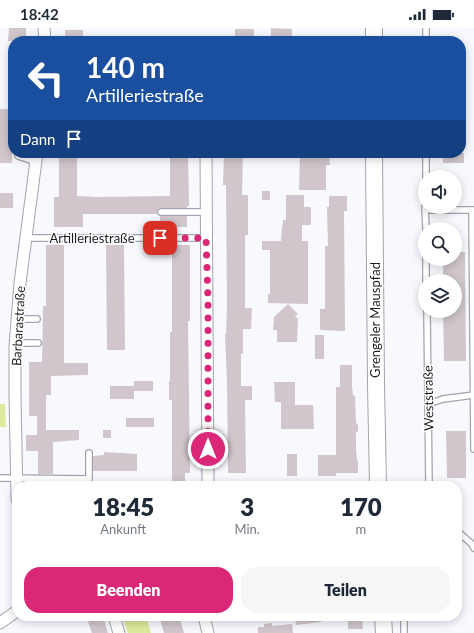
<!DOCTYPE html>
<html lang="de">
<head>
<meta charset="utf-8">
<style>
  :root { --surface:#fff; --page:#f6f6f7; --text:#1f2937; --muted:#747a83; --accent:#db2777 }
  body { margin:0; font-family:Lato,sans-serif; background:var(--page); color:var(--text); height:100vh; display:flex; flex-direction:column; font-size:15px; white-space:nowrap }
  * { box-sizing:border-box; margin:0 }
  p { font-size:13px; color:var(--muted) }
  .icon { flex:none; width:22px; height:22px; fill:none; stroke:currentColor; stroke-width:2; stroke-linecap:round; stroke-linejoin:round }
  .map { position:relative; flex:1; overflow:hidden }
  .side { position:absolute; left:12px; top:453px; width:450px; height:140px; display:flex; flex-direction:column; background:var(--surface); border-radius:16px; box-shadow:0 2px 10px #0003 }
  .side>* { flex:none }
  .guide { position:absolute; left:8px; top:8px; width:458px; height:122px; border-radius:16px; box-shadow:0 2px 10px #0003; background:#1a4fa0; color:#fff; overflow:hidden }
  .buttons { position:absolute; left:418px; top:142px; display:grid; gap:8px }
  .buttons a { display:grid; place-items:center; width:44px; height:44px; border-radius:50%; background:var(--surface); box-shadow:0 2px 10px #0003; font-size:20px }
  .pin { position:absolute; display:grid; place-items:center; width:34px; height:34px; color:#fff; margin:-17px; border-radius:8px; box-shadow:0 2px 6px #0006 }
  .me { position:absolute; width:44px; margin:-22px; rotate:0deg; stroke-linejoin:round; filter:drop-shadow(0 0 3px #0008) }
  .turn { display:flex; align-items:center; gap:14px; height:84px; padding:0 12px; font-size:18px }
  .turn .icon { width:52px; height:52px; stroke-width:2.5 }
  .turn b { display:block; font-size:28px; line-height:34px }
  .then { display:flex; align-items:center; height:38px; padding:0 12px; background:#0003; gap:8px; font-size:15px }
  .eta { display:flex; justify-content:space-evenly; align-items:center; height:68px; text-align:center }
  .eta b { font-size:24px; font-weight:800; line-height:28px }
  .primary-button { display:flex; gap:8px; margin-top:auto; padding:8px 12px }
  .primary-button a { flex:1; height:46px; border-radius:16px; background:var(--accent); color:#fff; font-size:16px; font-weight:800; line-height:46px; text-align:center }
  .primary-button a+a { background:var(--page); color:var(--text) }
  .status { display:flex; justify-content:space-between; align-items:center; height:28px; padding:0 20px; background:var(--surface); direction:ltr }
  .status svg { height:11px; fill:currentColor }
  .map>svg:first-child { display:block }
</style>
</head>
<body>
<div class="status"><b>18:42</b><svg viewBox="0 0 49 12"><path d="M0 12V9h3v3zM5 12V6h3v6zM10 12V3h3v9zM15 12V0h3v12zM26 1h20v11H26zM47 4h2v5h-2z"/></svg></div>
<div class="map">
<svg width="474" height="605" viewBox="0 0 474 605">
  <rect width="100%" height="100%" fill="#f8f9ff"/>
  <!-- green -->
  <path fill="#dfe99d" d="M0,376H5L6,399H0Z
    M122,588H146L151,605H128Z"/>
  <!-- building -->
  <path fill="#d0c6cc" d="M9,0H26V13H8Z
    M271,0L292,1V10H279V13H271Z
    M235,1H254V13H235Z
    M65,2H83V13H65Z
    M0,81H13L12,135H0Z
    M59,125H77V168L96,169L170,168V125H188L189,178H187V180H159L157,182V186H83V199H54V169H59Z
    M224,125H243L242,167H248V207H245V280H252L251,301H243V326H241V358H252V372H245L246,445H228L227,354L225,306H226L227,280L226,157H223Z
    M300,125H329L330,137H326V162H299Z
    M443,125H464V135H443Z
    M262,163H270V172H262Z
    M0,165H13V180H0Z
    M286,167H304V179H311V197H302V213H308V276L268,275V266H270V222H262V213H281L282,197H283V192H286Z
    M329,168H347V183H344L345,303L320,302V281H325V218H328L327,179H329Z
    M160,188H187V199H160Z
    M46,217H64V335H88V347L51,348V367H46V402H79V412L53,414V446H38V423H26V407H37V388H29V334H42L43,278H46Z
    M106,217H124L125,322H107Z
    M172,217H190V293H188L190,445H185V458H172V372H169V353H170V304H172Z
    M455,224H465L466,333H444L443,283H455V253H443V231H455Z
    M288,276L298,286L295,288L298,291L297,314H277V302H273L274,289Z
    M315,307H324V331H315Z
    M340,337H352V359L353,367L355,368L356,395L358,397V403L356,405V421L357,432H358V445H336V448H318V427H336V359H340Z
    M134,353H153V363H134Z
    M274,354H295V377H313L314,401H281V374H275Z
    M110,358H134V371H110Z
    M126,390H154V399H126Z
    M103,402H111V410H103Z
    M446,403H466V450H447Z
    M104,424L137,426V443H93V428L104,427Z
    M287,426H297V448H287Z
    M86,588H103L108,605H92Z
    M159,588H179L184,605H164Z
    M301,588H321V594L296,597L295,589Z
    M348,588H362L363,601H348Z
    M272,595V598L292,596L293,605H258V599H264V596Z"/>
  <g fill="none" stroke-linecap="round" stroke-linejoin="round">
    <defs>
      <path id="lane" d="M426,13V0
        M18,125V128L36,134
        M426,149V125
        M425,179L426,201
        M425,182H474
        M472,182L474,421
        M161,184H206
        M25,210H206
        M426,231V253
        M427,283L429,458
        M17,291H37
        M16,315H38
        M428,376L443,371L474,367
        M0,450L89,451V425
        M457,503L472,516L474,520
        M404,588V605"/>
      <path id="street" d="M44,0L45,13
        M206,125L208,458
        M17,472L15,366V318L20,255L37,125
        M114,588L119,605
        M204,588L208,605
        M0,595L17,583"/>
      <path id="secondary" d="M374,0V13
        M374,125L376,356L378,458
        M383,588L384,605"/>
    </defs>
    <!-- lane casing -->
    <use href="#lane" stroke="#a3a4ad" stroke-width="8"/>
    <!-- street casing -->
    <use href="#street" stroke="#a3a4ad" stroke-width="13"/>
    <!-- secondary casing -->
    <use href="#secondary" stroke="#a3a4ad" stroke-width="18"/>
    <!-- lane -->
    <use href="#lane" stroke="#fff" stroke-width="5.5"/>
    <!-- street -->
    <use href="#street" stroke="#fff" stroke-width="11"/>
    <!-- secondary -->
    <use href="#secondary" stroke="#fff" stroke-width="16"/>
  </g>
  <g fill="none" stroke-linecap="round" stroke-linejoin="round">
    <!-- route -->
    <path stroke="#db2777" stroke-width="7" stroke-dasharray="0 12.6" d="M160,210H206L208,273V421"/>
  </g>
  <g text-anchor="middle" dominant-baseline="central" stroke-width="3" stroke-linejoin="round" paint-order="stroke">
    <!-- street labels -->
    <g font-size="13" fill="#1d1d21" stroke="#fff">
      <text x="92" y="210">Artilleriestraße</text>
      <text transform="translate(375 292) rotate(-90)">Grengeler Mauspfad</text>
      <text transform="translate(18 298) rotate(-87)">Barbarastraße</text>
      <text transform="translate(428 370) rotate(-91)">Weststraße</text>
    </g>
  </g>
</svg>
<div class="buttons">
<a><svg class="icon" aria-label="sound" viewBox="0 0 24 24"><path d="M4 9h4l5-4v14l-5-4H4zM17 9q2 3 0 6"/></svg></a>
<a><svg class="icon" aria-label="search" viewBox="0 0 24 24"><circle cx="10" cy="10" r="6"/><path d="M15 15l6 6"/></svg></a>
<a><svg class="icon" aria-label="layers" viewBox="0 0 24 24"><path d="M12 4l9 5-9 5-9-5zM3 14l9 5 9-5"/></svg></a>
</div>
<div class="pin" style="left:160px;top:210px;background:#d93025"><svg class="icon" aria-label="arrive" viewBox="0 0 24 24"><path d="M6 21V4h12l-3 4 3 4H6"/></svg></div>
<svg class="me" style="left:208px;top:421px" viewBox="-20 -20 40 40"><circle r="17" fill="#db2777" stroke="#fff" stroke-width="3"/><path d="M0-11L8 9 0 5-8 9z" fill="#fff"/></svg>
<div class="guide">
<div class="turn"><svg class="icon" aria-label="left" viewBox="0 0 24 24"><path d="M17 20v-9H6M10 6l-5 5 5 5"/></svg><div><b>140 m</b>Artilleriestraße</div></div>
<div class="then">Dann<svg class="icon" aria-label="arrive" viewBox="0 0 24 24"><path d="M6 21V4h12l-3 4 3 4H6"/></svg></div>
</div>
<section class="side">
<div class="eta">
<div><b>18:45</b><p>Ankunft</p></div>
<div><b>3</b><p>Min.</p></div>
<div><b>170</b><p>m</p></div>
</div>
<div class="primary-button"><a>Beenden</a><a>Teilen</a></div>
</section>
</div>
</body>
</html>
